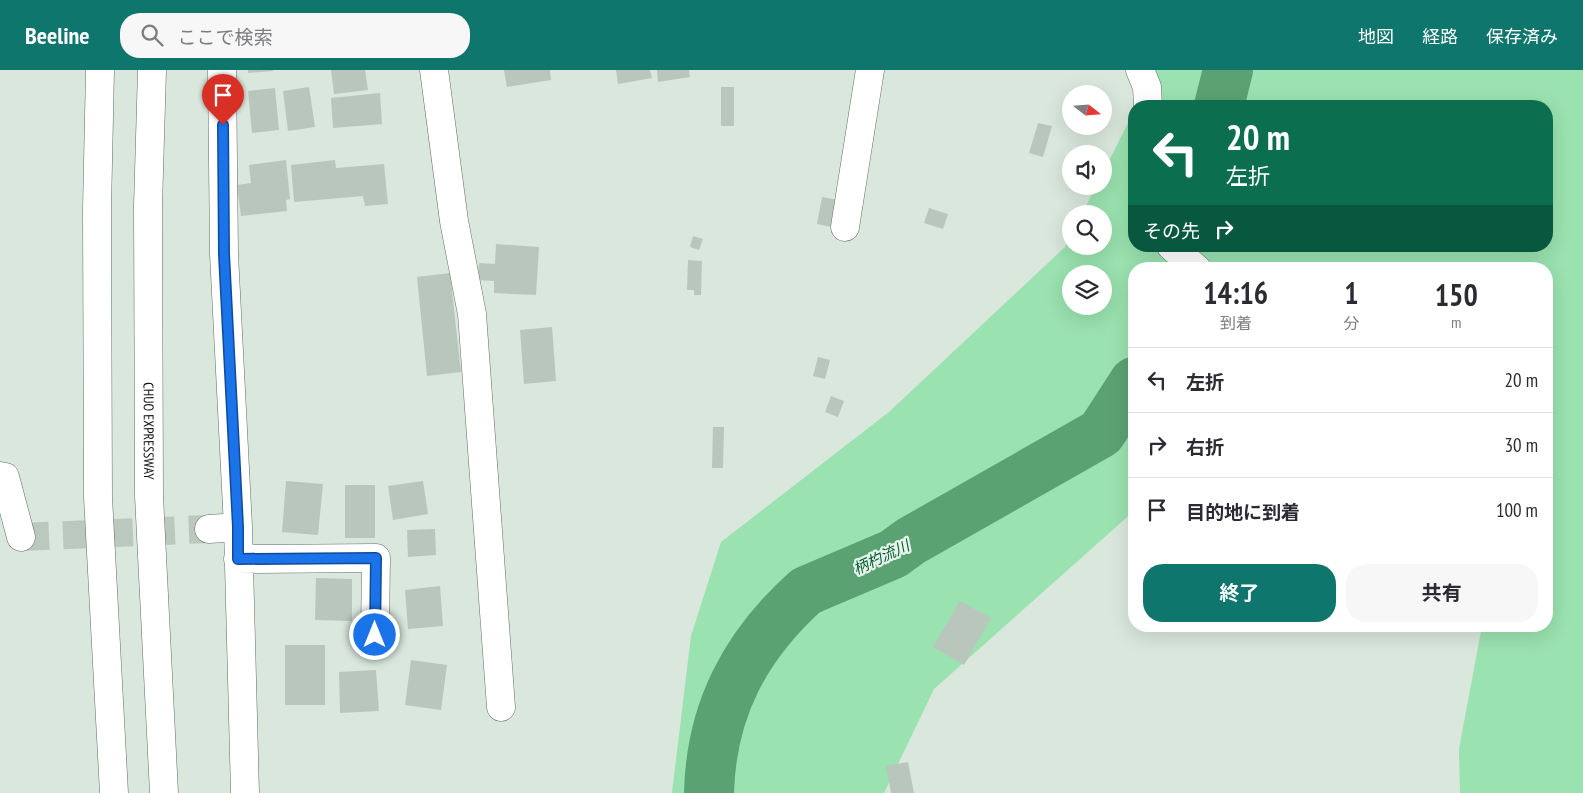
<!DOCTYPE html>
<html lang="ja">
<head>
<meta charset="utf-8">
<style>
  :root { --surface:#fff; --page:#f7f7f7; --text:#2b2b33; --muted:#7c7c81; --line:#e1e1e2; --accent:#0f766e }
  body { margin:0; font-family:"PT Sans Narrow","Noto Sans JP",sans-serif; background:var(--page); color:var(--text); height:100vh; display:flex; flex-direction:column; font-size:19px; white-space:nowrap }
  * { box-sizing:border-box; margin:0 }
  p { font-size:16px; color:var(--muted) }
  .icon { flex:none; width:28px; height:28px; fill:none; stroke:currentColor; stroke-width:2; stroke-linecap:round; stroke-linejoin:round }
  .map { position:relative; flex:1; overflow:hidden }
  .sheet { position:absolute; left:1128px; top:192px; width:425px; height:370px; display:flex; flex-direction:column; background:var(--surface); border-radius:20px; box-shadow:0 5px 20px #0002 }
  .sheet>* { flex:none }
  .top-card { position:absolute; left:1128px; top:30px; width:425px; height:152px; border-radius:20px; box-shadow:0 5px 20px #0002; background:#0b6e4f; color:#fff; overflow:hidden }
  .needle { width:32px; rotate:107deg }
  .tools { position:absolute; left:1062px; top:15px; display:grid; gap:10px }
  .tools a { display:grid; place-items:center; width:50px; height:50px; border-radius:50%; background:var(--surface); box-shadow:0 5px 20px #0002; font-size:25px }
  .pin { position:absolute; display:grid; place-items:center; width:42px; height:42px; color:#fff; margin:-51px -21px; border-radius:50% 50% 50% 0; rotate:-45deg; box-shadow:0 0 5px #0007 }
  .pin .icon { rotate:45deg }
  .me { position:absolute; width:55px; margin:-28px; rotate:0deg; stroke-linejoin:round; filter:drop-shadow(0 0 4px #0008) }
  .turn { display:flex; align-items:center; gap:18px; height:105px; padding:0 15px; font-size:22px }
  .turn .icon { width:65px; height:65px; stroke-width:2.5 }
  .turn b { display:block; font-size:35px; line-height:42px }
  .then { display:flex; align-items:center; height:48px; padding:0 15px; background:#0003; gap:10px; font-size:19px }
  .eta { display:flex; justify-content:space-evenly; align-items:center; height:85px; text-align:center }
  .eta b { font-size:30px; font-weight:700; line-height:35px }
  .cta { display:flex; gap:10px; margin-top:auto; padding:10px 15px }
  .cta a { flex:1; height:58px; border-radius:20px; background:var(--accent); color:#fff; font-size:20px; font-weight:700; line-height:58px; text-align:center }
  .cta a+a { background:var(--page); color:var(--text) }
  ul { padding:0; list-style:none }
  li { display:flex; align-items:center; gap:15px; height:65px; padding:0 15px; border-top:1px solid var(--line) }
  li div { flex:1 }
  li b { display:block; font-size:19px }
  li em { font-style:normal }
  header { display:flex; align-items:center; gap:30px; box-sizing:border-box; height:70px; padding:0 25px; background:var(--accent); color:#fff }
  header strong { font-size:24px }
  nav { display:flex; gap:28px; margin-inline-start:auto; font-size:18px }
  .search { width:350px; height:45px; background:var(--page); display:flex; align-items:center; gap:12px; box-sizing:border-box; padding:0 18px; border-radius:20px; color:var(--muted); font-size:19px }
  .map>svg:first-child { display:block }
</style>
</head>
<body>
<header>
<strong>Beeline</strong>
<div class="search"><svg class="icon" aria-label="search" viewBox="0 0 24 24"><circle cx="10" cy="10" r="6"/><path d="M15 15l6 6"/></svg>ここで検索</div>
<nav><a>地図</a><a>経路</a><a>保存済み</a></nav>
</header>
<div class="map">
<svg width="1583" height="723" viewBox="0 0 1583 723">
  <rect width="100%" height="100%" fill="#d9e7dc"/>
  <!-- green -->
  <path fill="#9ae2af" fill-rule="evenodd" d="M1154,0H1583V723H1460L1459,679L1482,556H1546V199H1134V441L934,619L884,723H672L691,566L721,472L889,342L1065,177L1071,165V176H1104V144H1082L1096,116H1104V101L1134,41V176H1546V36H1136ZM1071,204H1104V236H1071Z"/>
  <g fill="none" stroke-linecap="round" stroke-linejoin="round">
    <!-- river -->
    <path stroke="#5ba272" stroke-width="50" d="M1219,36L1228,0
      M709,723C711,640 745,576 806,521L893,484L911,471L1101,363L1134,312"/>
  </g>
  <!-- building -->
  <path fill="#b9c6bc" d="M248,0H273V1L248,3Z
    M331,0H365L368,20L334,24Z
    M504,0H550L551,10L507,17Z
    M616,0H650L652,8L618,14Z
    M657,0H689L690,7L658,12Z
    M309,17L315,57L288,61L283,21Z
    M721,17H734V56H721Z
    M275,18L279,60L252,63L248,21Z
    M380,23L382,54L333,58L331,28Z
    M1038,53L1052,56L1043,87L1029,83Z
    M286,90L290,129L286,130L287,141L241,146L237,115L251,113L249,95Z
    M335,90L336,98L384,94L388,134L365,136L363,126L294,132L291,95Z
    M822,127L843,131L837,158L817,154Z
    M929,138L948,144L943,159L924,153Z
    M693,166L703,169L699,180L690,177Z
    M496,174L539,177L536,225L494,223V211L478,210L479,193L495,194Z
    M688,190L702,191L701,225H694V220H687Z
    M450,203L461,302L427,306L417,207Z
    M552,257L556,311L524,314L520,260Z
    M818,287L830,290L825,309L813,306Z
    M831,326L844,331L838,347L825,342Z
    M713,357H724L723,398H712Z
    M286,411L323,414L318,465L282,462Z
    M423,411L428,444L393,450L388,416Z
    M345,415H375V468H345Z
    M435,459L436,485L408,487L407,460Z
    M316,508L352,509V551L315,550Z
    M440,516L443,556L408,559L405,520Z
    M960,531L991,548L964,595L933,577Z
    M285,575H325V635H285Z
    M411,590L447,595L441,640L405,635Z
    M376,600L379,641L340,643L339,602Z
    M908,692L914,723H891L886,696Z"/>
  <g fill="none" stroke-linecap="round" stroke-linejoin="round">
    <!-- minor-tunnel -->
    <path stroke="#bbc8be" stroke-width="28" stroke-dasharray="28 14" stroke-linecap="butt" d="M21,467L209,459"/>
    <defs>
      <path id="minor" d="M222,0L224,184L238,457L245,723
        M434,0L454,151L472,244L501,637
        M1140,0L1147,17L1148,36
        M845,157L870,0
        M1171,176L1197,199
        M0,406L5,407L21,467
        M209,459L238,457
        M238,489L376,488L375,565"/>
      <g id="motorway">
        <path d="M100,0L97,139L98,427L114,723"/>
        <path id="s1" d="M152,0L148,136L149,426L164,723"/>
      </g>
    </defs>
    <!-- minor casing -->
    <use href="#minor" stroke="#616d64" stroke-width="29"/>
    <!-- motorway casing -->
    <use href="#motorway" stroke="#616d64" stroke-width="29"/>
    <!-- minor -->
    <use href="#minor" stroke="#fff" stroke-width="28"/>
    <!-- motorway -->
    <use href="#motorway" stroke="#fff" stroke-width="28"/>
  </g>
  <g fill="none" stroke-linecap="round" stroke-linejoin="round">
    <defs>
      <path id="route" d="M223,55L224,184L238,457V489L376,488L375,565"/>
    </defs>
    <!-- route casing -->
    <use href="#route" stroke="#114b97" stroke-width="12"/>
    <!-- route -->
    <use href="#route" stroke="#1a73e8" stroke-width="9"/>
  </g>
  <g text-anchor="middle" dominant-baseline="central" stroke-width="4.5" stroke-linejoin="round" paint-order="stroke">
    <!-- street labels -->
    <g font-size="14" fill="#101511" stroke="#e6f4ea">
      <text stroke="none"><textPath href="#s1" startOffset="361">CHUO EXPRESSWAY</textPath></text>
    </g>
    <!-- water labels -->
    <g font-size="15" font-style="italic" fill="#035c30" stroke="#e6f4ea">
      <text transform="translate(881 487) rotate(-25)">柄杓流川</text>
    </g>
  </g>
</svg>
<div class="tools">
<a><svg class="needle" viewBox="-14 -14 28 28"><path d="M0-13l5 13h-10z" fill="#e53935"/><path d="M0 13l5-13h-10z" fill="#7c7c81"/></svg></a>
<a><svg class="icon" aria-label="sound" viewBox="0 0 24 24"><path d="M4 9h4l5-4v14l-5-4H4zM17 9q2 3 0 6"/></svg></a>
<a><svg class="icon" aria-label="search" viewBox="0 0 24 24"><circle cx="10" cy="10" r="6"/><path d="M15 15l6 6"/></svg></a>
<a><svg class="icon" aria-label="layers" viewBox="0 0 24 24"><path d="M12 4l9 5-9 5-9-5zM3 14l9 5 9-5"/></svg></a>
</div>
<div class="pin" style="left:223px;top:55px;background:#d93025"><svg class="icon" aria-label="arrive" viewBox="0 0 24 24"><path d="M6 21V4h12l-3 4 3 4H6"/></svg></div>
<svg class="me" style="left:375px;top:565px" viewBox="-20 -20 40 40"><circle r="17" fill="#1a73e8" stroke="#fff" stroke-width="3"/><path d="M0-11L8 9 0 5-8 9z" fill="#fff"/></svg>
<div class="top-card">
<div class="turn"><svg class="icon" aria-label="left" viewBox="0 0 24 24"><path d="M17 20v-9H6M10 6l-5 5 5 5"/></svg><div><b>20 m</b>左折</div></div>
<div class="then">その先<svg class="icon" aria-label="right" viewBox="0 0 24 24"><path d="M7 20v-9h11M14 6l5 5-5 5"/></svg></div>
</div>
<section class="sheet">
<div class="eta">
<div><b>14:16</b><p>到着</p></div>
<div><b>1</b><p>分</p></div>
<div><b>150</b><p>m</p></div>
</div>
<ul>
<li><svg class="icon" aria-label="left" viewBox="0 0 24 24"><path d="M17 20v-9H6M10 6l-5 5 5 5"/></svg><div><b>左折</b></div><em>20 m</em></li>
<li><svg class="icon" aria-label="right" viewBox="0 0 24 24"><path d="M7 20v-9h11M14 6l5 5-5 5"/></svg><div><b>右折</b></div><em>30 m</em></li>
<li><svg class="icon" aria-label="arrive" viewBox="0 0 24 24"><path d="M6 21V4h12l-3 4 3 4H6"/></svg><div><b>目的地に到着</b></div><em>100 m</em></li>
</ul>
<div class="cta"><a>終了</a><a>共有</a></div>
</section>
</div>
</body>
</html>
